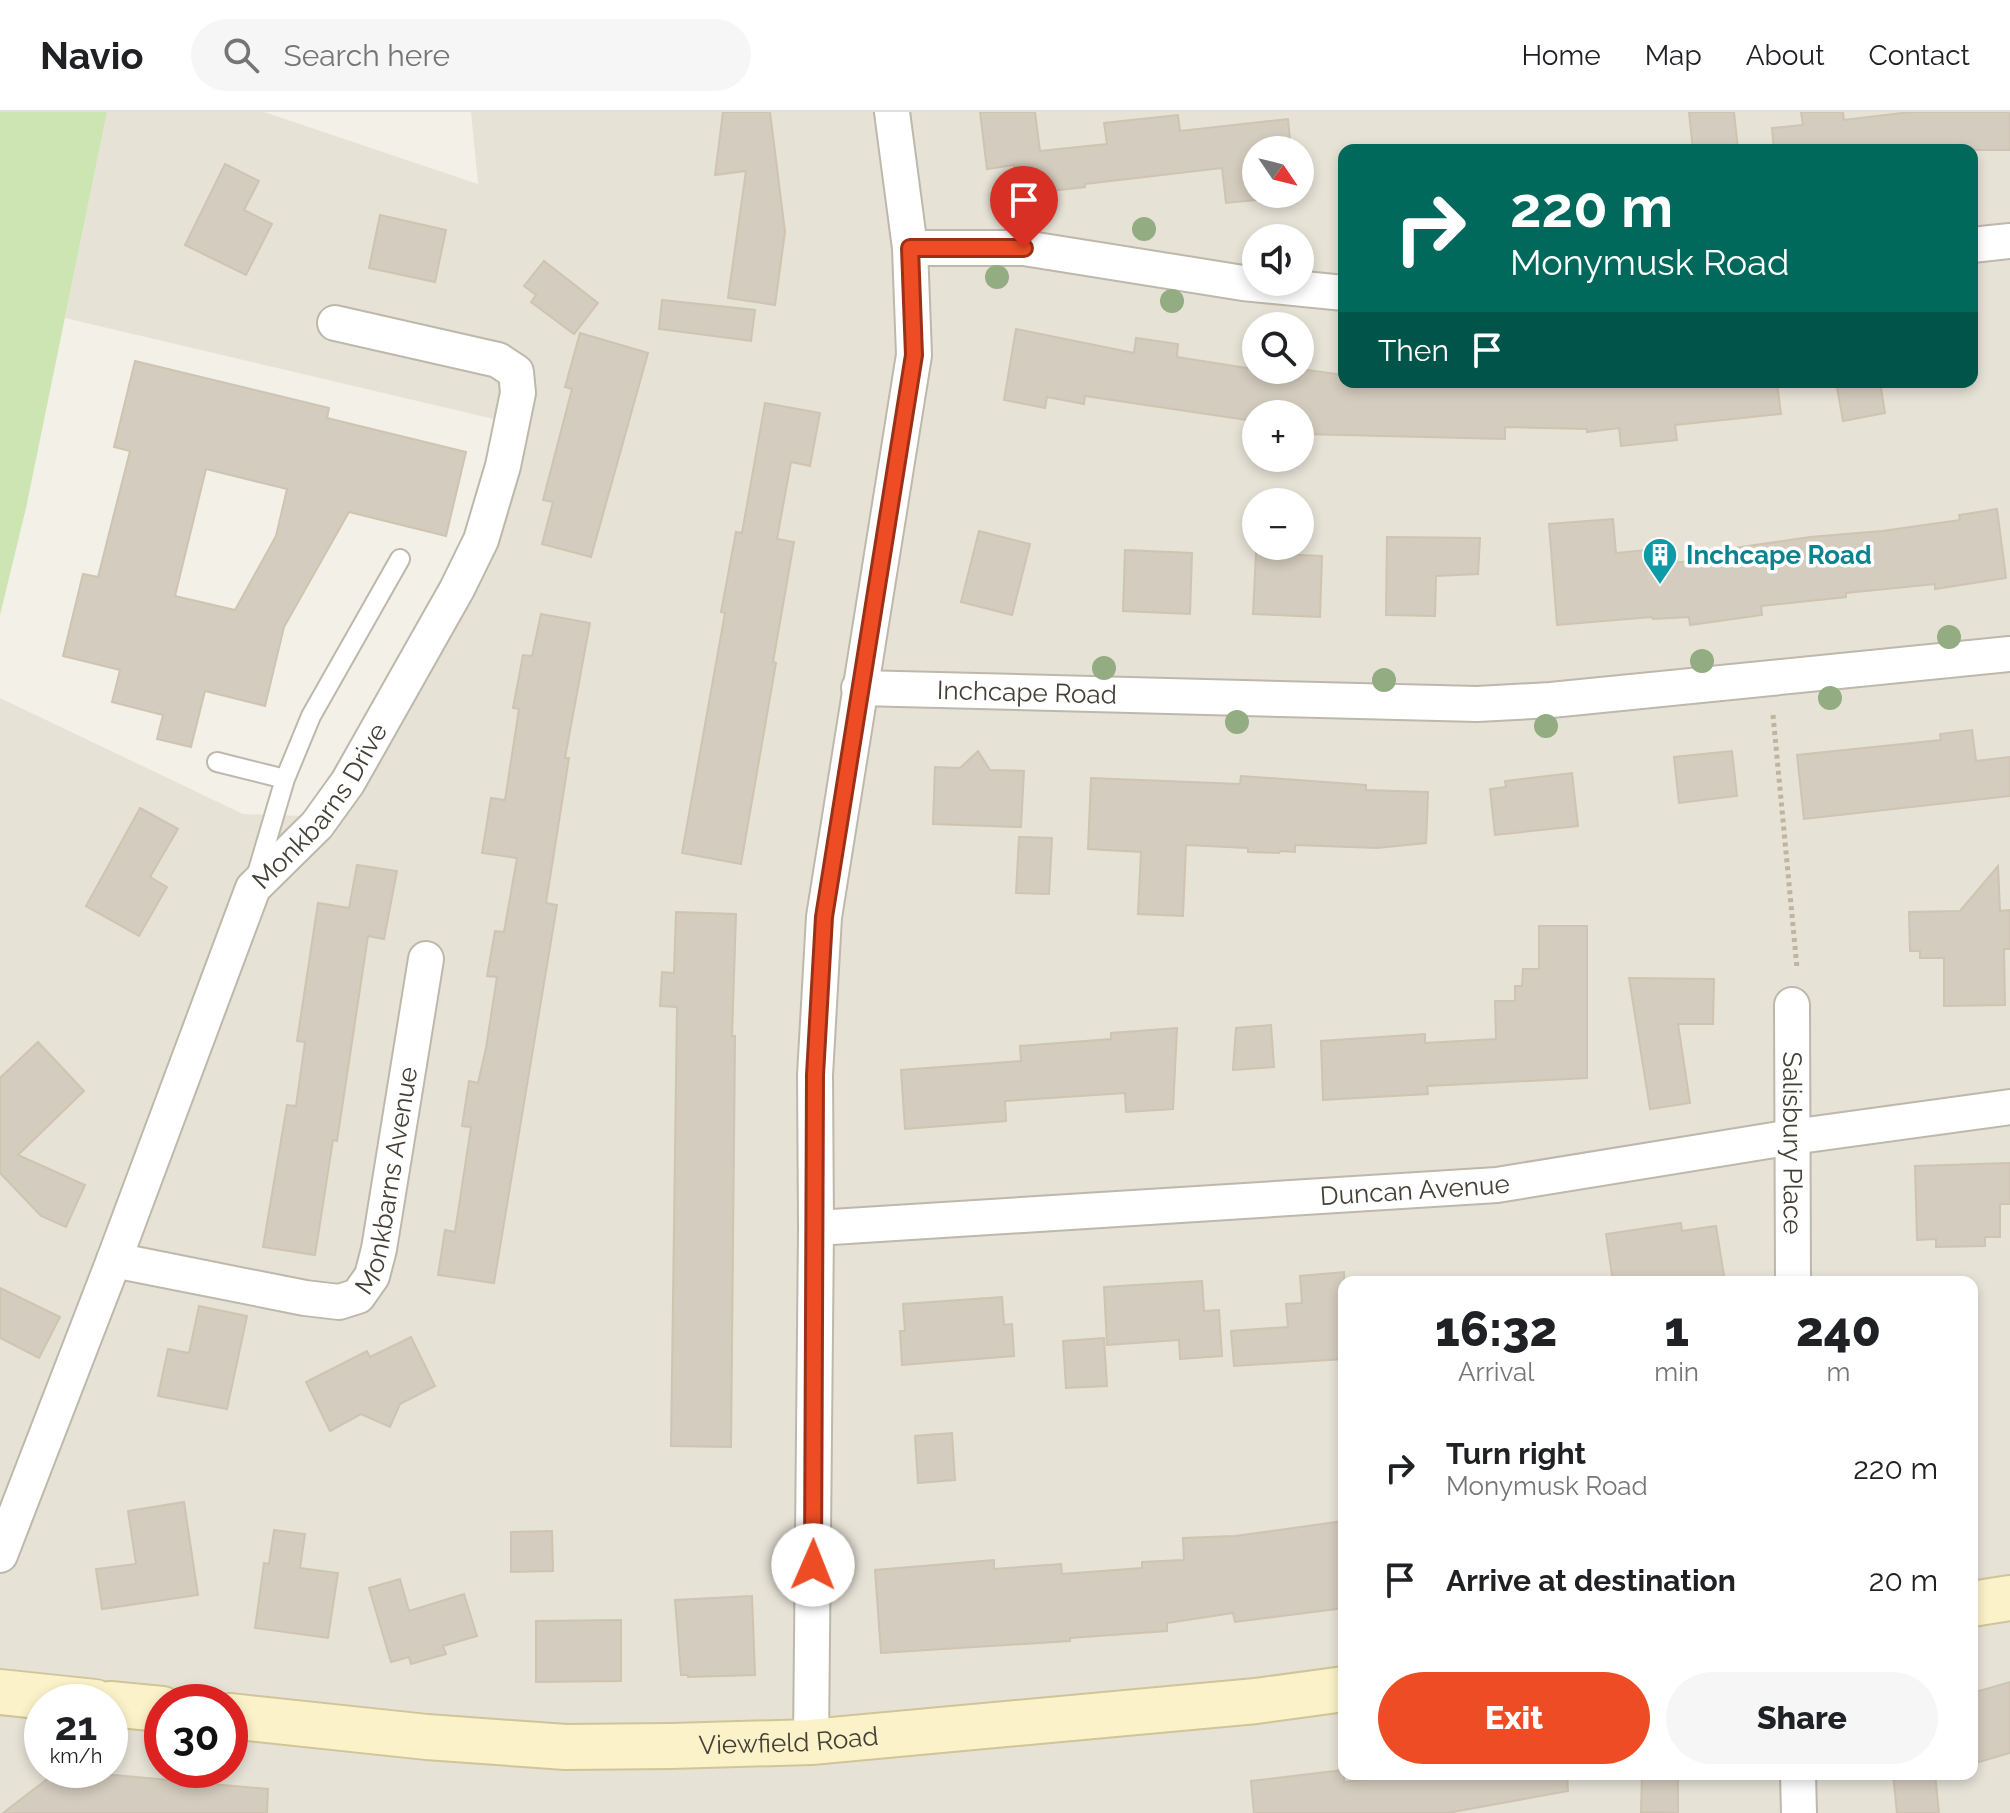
<!DOCTYPE html>
<html lang="en">
<head>
<meta charset="utf-8">
<style>
  :root { --surface:#fff; --page:#f6f6f6; --text:#202124; --muted:#757577; --line:#e0e0e0; --accent:#ed4c24 }
  body { margin:0; font-family:Raleway,sans-serif; background:var(--page); color:var(--text); height:100vh; display:flex; flex-direction:column; font-size:30px; white-space:nowrap }
  * { box-sizing:border-box; margin:0 }
  p { font-size:26px; color:var(--muted) }
  .icon { flex:none; width:44px; height:44px; fill:none; stroke:currentColor; stroke-width:2; stroke-linecap:round; stroke-linejoin:round }
  .map { position:relative; flex:1; overflow:hidden }
  .drawer { position:absolute; left:1338px; top:1164px; width:640px; height:504px; display:flex; flex-direction:column; background:var(--surface); border-radius:16px; box-shadow:0 4px 12px #0003 }
  .drawer>* { flex:none }
  .banner { position:absolute; left:1338px; top:32px; width:640px; height:244px; border-radius:16px; box-shadow:0 4px 12px #0003; background:#00695c; color:#fff; overflow:hidden }
  .needle { width:52px; rotate:125deg }
  .tools { position:absolute; left:1242px; top:24px; display:grid; gap:16px }
  .tools a { display:grid; place-items:center; width:72px; height:72px; border-radius:50%; background:var(--surface); box-shadow:0 4px 12px #0003; font-size:40px }
  .speed { position:absolute; left:24px; top:1572px; display:flex; gap:16px; font-size:40px; font-weight:700; text-align:center }
  .speed>* { display:grid; place-content:center; width:104px; height:104px; border-radius:50%; background:var(--surface); box-shadow:0 4px 12px #0003; line-height:1 }
  .speed small { font-size:20px; font-weight:400 }
  .speed .limit { border:12px solid #d22; background:#fff; color:#111 }
  .pin { position:absolute; display:grid; place-items:center; width:68px; height:68px; color:#fff; margin:-82px -34px; border-radius:50% 50% 50% 0; rotate:-45deg; box-shadow:0 0 8px #0007 }
  .pin .icon { rotate:45deg }
  .me { position:absolute; width:88px; margin:-44px; rotate:1deg; stroke-linejoin:round; filter:drop-shadow(0 0 6px #0008) }
  .turn { display:flex; align-items:center; gap:28px; height:168px; padding:0 40px; font-size:36px }
  .turn .icon { width:104px; height:104px; stroke-width:2.5 }
  .turn b { display:block; font-size:56px; line-height:68px }
  .then { display:flex; align-items:center; height:76px; padding:0 40px; background:#0003; gap:16px; font-size:30px }
  .eta { display:flex; justify-content:space-evenly; align-items:center; height:136px; text-align:center }
  .eta b { font-size:48px; font-weight:800; line-height:56px }
  .primary-button { display:flex; gap:16px; margin-top:auto; padding:16px 40px }
  .primary-button a { flex:1; height:92px; border-radius:48px; background:var(--accent); color:#fff; font-size:32px; font-weight:800; line-height:92px; text-align:center }
  .primary-button a+a { background:var(--page); color:var(--text) }
  ul { padding:0; list-style:none }
  li { display:flex; align-items:center; gap:24px; height:112px; padding:0 40px }
  li div { flex:1 }
  li b { display:block; font-size:30px }
  li em { font-style:normal }
  header { display:flex; align-items:center; gap:48px; box-sizing:border-box; height:112px; padding:0 40px; background:var(--surface); border-bottom:2px solid var(--line) }
  header strong { font-size:38px }
  nav { display:flex; gap:44px; margin-inline-start:auto; font-size:28px }
  .search { width:560px; height:72px; background:var(--page); display:flex; align-items:center; gap:20px; box-sizing:border-box; padding:0 28px; border-radius:44px; color:var(--muted); font-size:30px }
  .map>svg:first-child { display:block }
</style>
</head>
<body>
<header>
<strong>Navio</strong>
<div class="search"><svg class="icon" aria-label="search" viewBox="0 0 24 24"><circle cx="10" cy="10" r="6"/><path d="M15 15l6 6"/></svg>Search here</div>
<nav><a>Home</a><a>Map</a><a>About</a><a>Contact</a></nav>
</header>
<div class="map">
<svg width="2010" height="1701" viewBox="0 0 2010 1701">
  <rect width="100%" height="100%" fill="#f3f0e8"/>
  <!-- residential -->
  <path fill="#e6e2d6" fill-rule="evenodd" d="M107,0H264L478,72L471,0H2010V1701H0V586L243,702L305,704L458,448L498,308L65,206ZM1256,38H1300V82H1256ZM1344,38H1972V270H1344ZM1256,126H1300V170H1256ZM1256,214H1300V258H1256ZM1256,302H1300V346H1256ZM1256,390H1300V434H1256ZM1344,1170H1972V1662H1344ZM42,1590H110V1658H42ZM162,1590H230V1658H162Z"/>
  <!-- green -->
  <path fill="#cce5b3" d="M0,0H107L26,396L0,503Z"/>
  <!-- building -->
  <path fill="#d4ccbe" stroke="#cec4b1" stroke-width="2" fill-rule="evenodd" d="M723,0H770L785,120L775,193L728,186L746,59L715,63Z
    M980,0H1035L1040,39L1107,32L1104,11L1178,3L1180,19L1288,7L1291,38H1256V82L1296,84L1226,91L1222,56L1085,72V75L1017,83L1014,53L987,57Z
    M1689,0H1734L1738,38H1693Z
    M1801,0H1843L1844,8L1910,0H2010V38H1774L1772,16L1803,13Z
    M225,52L259,69L244,98L272,112L246,163L185,133Z
    M380,103L446,118L435,170L369,156Z
    M544,149L598,191L574,222L531,190L536,183L524,174Z
    M662,188L755,198L751,229L659,217Z
    M1016,217L1134,241L1136,226L1178,232L1177,245L1253,257L1254,251L1256,252V258L1300,257L1344,263V270H1777L1781,302L1675,313L1677,328L1621,334L1619,316L1587,320V317L1505,315V327L1303,322H1300V302H1256V316L1246,315L1247,308L1085,284L1084,292L1047,285L1045,296L1004,288Z
    M580,221L648,241L591,445L542,432L553,390L543,388L572,277L565,275Z
    M135,249L329,296L327,306L466,340L446,424L349,400L284,515L265,594L205,579L191,635L157,627L163,603L112,590L120,558L63,544L83,462L98,465L130,339L114,335ZM206,357L287,377L276,424L235,498L175,484Z
    M1836,270H1880L1885,301L1843,309Z
    M765,291L820,301L810,354L791,350L777,427L794,430L773,550L776,551L741,752L682,741L725,501L721,500L736,420L742,421Z
    M1997,397L2006,466L1935,477V472L1846,481V485L1761,494L1762,503L1690,513L1689,505L1653,507L1652,505L1557,513L1549,412L1613,407L1616,441L1646,438L1648,455L1715,445L1714,439L1810,425L1882,419L1960,408L1959,403Z
    M979,419L1030,432L1012,503L961,490Z
    M1387,425L1480,426L1478,462L1436,464L1435,504L1386,503Z
    M1125,438L1192,441L1190,502L1123,499Z
    M1256,441L1322,444L1320,505L1253,502Z
    M541,502L590,511L565,646H569L546,791L557,793L494,1171L438,1163L445,1118L455,1120L471,1015L462,1014L469,969L478,971L486,936L497,865L487,864L495,819L504,820L517,746L482,741L491,686L505,688L519,597L513,596L523,543L532,544Z
    M1972,618L1976,649L2010,645V684L1804,707L1797,643L1941,628L1940,622Z
    M978,639L990,658L1024,659L1021,715L933,712L935,655L960,656Z
    M1732,639L1737,684L1679,691L1674,645Z
    M1572,661L1578,714L1495,723L1490,677L1506,675L1505,669Z
    M1241,664L1366,673V678L1428,680L1426,731L1377,736L1295,733V740L1280,739L1279,741L1248,740V736L1186,733L1183,804L1138,802L1141,740L1088,737L1091,666L1240,672Z
    M140,696L178,717L150,765L167,775L139,824L86,794Z
    M1019,725L1052,726L1049,782L1016,781Z
    M357,753L397,759L384,827L368,824L337,1029L333,1028L315,1143L263,1135L287,993L296,994L305,930L297,929L318,791L349,796Z
    M1998,754L2000,799L2010,798V837H2004L2005,893L1944,894V846H1920V839H1910L1909,800L1960,799Z
    M676,800L736,802L732,924H735L731,1335L671,1334L677,895L660,894L662,860L674,861Z
    M1539,814H1587V966L1427,974L1428,982L1323,988L1321,929L1425,922V931L1496,927L1495,889H1515V874H1522L1523,857H1539Z
    M1629,866L1714,867L1713,912H1678L1690,991L1650,997Z
    M1271,913L1274,955L1233,958L1236,916Z
    M1177,916L1173,997L1126,1000L1125,981L1005,989L1006,1009L905,1017L901,958L1021,949L1020,934L1111,927V921Z
    M38,930L84,979L18,1043L85,1073L66,1115L41,1104L0,1061V966Z
    M2010,1051V1092H2000V1125H1985V1134L1936,1135V1127L1917,1128L1915,1054Z
    M1681,1111L1682,1119L1716,1114L1725,1170H1613L1606,1122Z
    M1344,1160V1247L1234,1254L1231,1219L1288,1215L1286,1192L1302,1191L1300,1164Z
    M1202,1169L1204,1199L1219,1198L1222,1244L1180,1247L1179,1228L1107,1233L1104,1175Z
    M0,1176L60,1205L39,1246L0,1226Z
    M1002,1185L1004,1213L1012,1212L1014,1244L902,1253L900,1219H905L903,1192Z
    M199,1194L247,1204L227,1297L158,1284L168,1237L189,1241Z
    M411,1225L435,1274L400,1292L390,1315L361,1302L330,1319L306,1270L367,1239L370,1245Z
    M1104,1226L1107,1274L1066,1276L1063,1229Z
    M952,1321L955,1368L918,1371L915,1324Z
    M184,1390L198,1483L102,1497L96,1457L136,1452L128,1399Z
    M1344,1409V1496L1235,1510L1233,1501L1167,1511V1519L1070,1526V1529L881,1541L875,1458L994,1448V1457L1061,1452L1062,1462L1142,1456V1450L1184,1448L1183,1426L1235,1424Z
    M274,1418L305,1422L300,1456L338,1461L328,1526L255,1516L264,1451L269,1452Z
    M552,1419L553,1459L511,1460V1420Z
    M400,1467L409,1499L464,1482L477,1524L443,1534L446,1542L411,1552L409,1545L391,1550L369,1476Z
    M752,1484L755,1563L688,1565V1563H681L675,1488Z
    M621,1508V1569L536,1570V1509Z
    M2010,1570V1641L1972,1652V1581Z
    M59,1658L268,1677L267,1701H3Z
    M1344,1658V1670L1411,1662H1567L1568,1679L1447,1701H1254L1251,1669Z
    M1642,1662H1678V1701L1641,1700Z
    M1893,1662H1935L1939,1701H1897Z"/>
  <g fill="none" stroke-linecap="round" stroke-linejoin="round">
    <defs>
      <path id="lane" d="M217,650L285,667
        M256,765L285,667L311,604L400,447"/>
      <g id="street">
        <path d="M1972,133L2010,129"/>
        <path d="M910,136H1024L1243,171L1344,181"/>
        <path id="s1" d="M859,576L1477,592L1551,588L2010,542"/>
        <path id="s2" d="M1792,893L1793,1170"/>
        <path id="s3" d="M816,1116L1497,1073L1792,1025L2010,995"/>
        <path id="s4" d="M114,1148L305,1186L339,1190L358,1184L372,1164L379,1137L426,847"/>
        <path id="s5" d="M0,1443L114,1148L253,776L317,713L348,670L457,477L481,428L503,354L518,281L516,260L498,248L335,211"/>
        <path d="M811,1630L816,1116L815,963L824,805L914,243L910,136L892,0"/>
        <path d="M1798,1662L1799,1701"/>
      </g>
      <g id="secondary">
        <path d="M1972,1492L2010,1486"/>
        <path d="M0,1580L95,1590"/>
        <path d="M110,1592L162,1597"/>
        <path id="s6" d="M230,1604L427,1625L566,1635L671,1634L811,1630L1256,1589L1344,1577"/>
      </g>
    </defs>
    <!-- lane casing -->
    <use href="#lane" stroke="#beb8ab" stroke-width="22"/>
    <!-- street casing -->
    <use href="#street" stroke="#beb8ab" stroke-width="38"/>
    <!-- secondary casing -->
    <use href="#secondary" stroke="#d0c499" stroke-width="48"/>
    <!-- path -->
    <path stroke="#bfb49d" stroke-width="5" stroke-dasharray="4 4" stroke-linecap="butt" d="M1773,603L1797,856"/>
    <!-- lane -->
    <use href="#lane" stroke="#fff" stroke-width="18"/>
    <!-- street -->
    <use href="#street" stroke="#fff" stroke-width="34"/>
    <!-- secondary -->
    <use href="#secondary" stroke="#fbf2c9" stroke-width="44"/>
  </g>
  <!-- trees -->
  <g fill="#93ac81">
    <circle cx="1144" cy="117" r="12"/>
    <circle cx="997" cy="165" r="12"/>
    <circle cx="1172" cy="189" r="12"/>
    <circle cx="1949" cy="525" r="12"/>
    <circle cx="1702" cy="549" r="12"/>
    <circle cx="1104" cy="556" r="12"/>
    <circle cx="1384" cy="568" r="12"/>
    <circle cx="1830" cy="586" r="12"/>
    <circle cx="1237" cy="610" r="12"/>
    <circle cx="1546" cy="614" r="12"/>
  </g>
  <g fill="none" stroke-linecap="round" stroke-linejoin="round">
    <defs>
      <path id="route" d="M813,1453L815,963L824,805L914,243L910,136H1024"/>
    </defs>
    <!-- route casing -->
    <use href="#route" stroke="#9a3117" stroke-width="20"/>
    <!-- route -->
    <use href="#route" stroke="#ed4c24" stroke-width="14"/>
  </g>
  <!-- icons -->
  <defs>
    <symbol id="building-pin" viewBox="-11 -11 22 30"><path d="M0 17L-7.5 6A9.5 9.5 0 1 1 7.5 6Z" fill="#0f9aa8" stroke="#fff"/><path d="M-4-6H4V6H1V3H-1V6H-4ZM-2.5-4.3h1.7v1.8h-1.7ZM.8-4.3h1.7v1.8H.8ZM-2.5-1h1.7V.8h-1.7ZM.8-1h1.7V.8H.8Z" fill="#fff"/></symbol>
  </defs>
  <g fill-rule="evenodd">
    <use href="#building-pin" x="1640" y="423" width="40" height="54"/>
  </g>
  <g text-anchor="middle" dominant-baseline="central" stroke-width="7" stroke-linejoin="round" paint-order="stroke">
    <!-- culture labels -->
    <g font-size="26" font-weight="bold" fill="#0d838f" stroke="#fff" text-anchor="start">
      <text x="1686" y="443">Inchcape Road</text>
    </g>
    <!-- street labels -->
    <g font-size="26" fill="#454037" stroke="#fff">
      <text stroke="none"><textPath href="#s1" startOffset="168">Inchcape Road</textPath></text>
      <text stroke="none"><textPath href="#s5" startOffset="820">Monkbarns Drive</textPath></text>
      <text stroke="none"><textPath href="#s2" startOffset="138">Salisbury Place</textPath></text>
      <text stroke="none"><textPath href="#s4" startOffset="370">Monkbarns Avenue</textPath></text>
      <text stroke="none"><textPath href="#s3" startOffset="600">Duncan Avenue</textPath></text>
      <text stroke="none"><textPath href="#s6" startOffset="560">Viewfield Road</textPath></text>
    </g>
  </g>
</svg>
<div class="tools">
<a><svg class="needle" viewBox="-14 -14 28 28"><path d="M0-13l5 13h-10z" fill="#e53935"/><path d="M0 13l5-13h-10z" fill="#757577"/></svg></a>
<a><svg class="icon" aria-label="sound" viewBox="0 0 24 24"><path d="M4 9h4l5-4v14l-5-4H4zM17 9q2 3 0 6"/></svg></a>
<a><svg class="icon" aria-label="search" viewBox="0 0 24 24"><circle cx="10" cy="10" r="6"/><path d="M15 15l6 6"/></svg></a>
<a>+</a>
<a>−</a>
</div>
<div class="speed"><div>21<small>km/h</small></div><div class="limit">30</div></div>
<div class="pin" style="left:1024px;top:136px;background:#d93025"><svg class="icon" aria-label="arrive" viewBox="0 0 24 24"><path d="M6 21V4h12l-3 4 3 4H6"/></svg></div>
<svg class="me" style="left:813px;top:1453px" viewBox="-20 -20 40 40"><circle r="19" fill="#fff"/><path d="M0-13L10 11 0 6-10 11z" fill="#ed4c24"/></svg>
<div class="banner">
<div class="turn"><svg class="icon" aria-label="right" viewBox="0 0 24 24"><path d="M7 20v-9h11M14 6l5 5-5 5"/></svg><div><b>220 m</b>Monymusk Road</div></div>
<div class="then">Then<svg class="icon" aria-label="arrive" viewBox="0 0 24 24"><path d="M6 21V4h12l-3 4 3 4H6"/></svg></div>
</div>
<section class="drawer">
<div class="eta">
<div><b>16:32</b><p>Arrival</p></div>
<div><b>1</b><p>min</p></div>
<div><b>240</b><p>m</p></div>
</div>
<ul>
<li><svg class="icon" aria-label="right" viewBox="0 0 24 24"><path d="M7 20v-9h11M14 6l5 5-5 5"/></svg><div><b>Turn right</b><p>Monymusk Road</p></div><em>220 m</em></li>
<li><svg class="icon" aria-label="arrive" viewBox="0 0 24 24"><path d="M6 21V4h12l-3 4 3 4H6"/></svg><div><b>Arrive at destination</b></div><em>20 m</em></li>
</ul>
<div class="primary-button"><a>Exit</a><a>Share</a></div>
</section>
</div>
</body>
</html>
